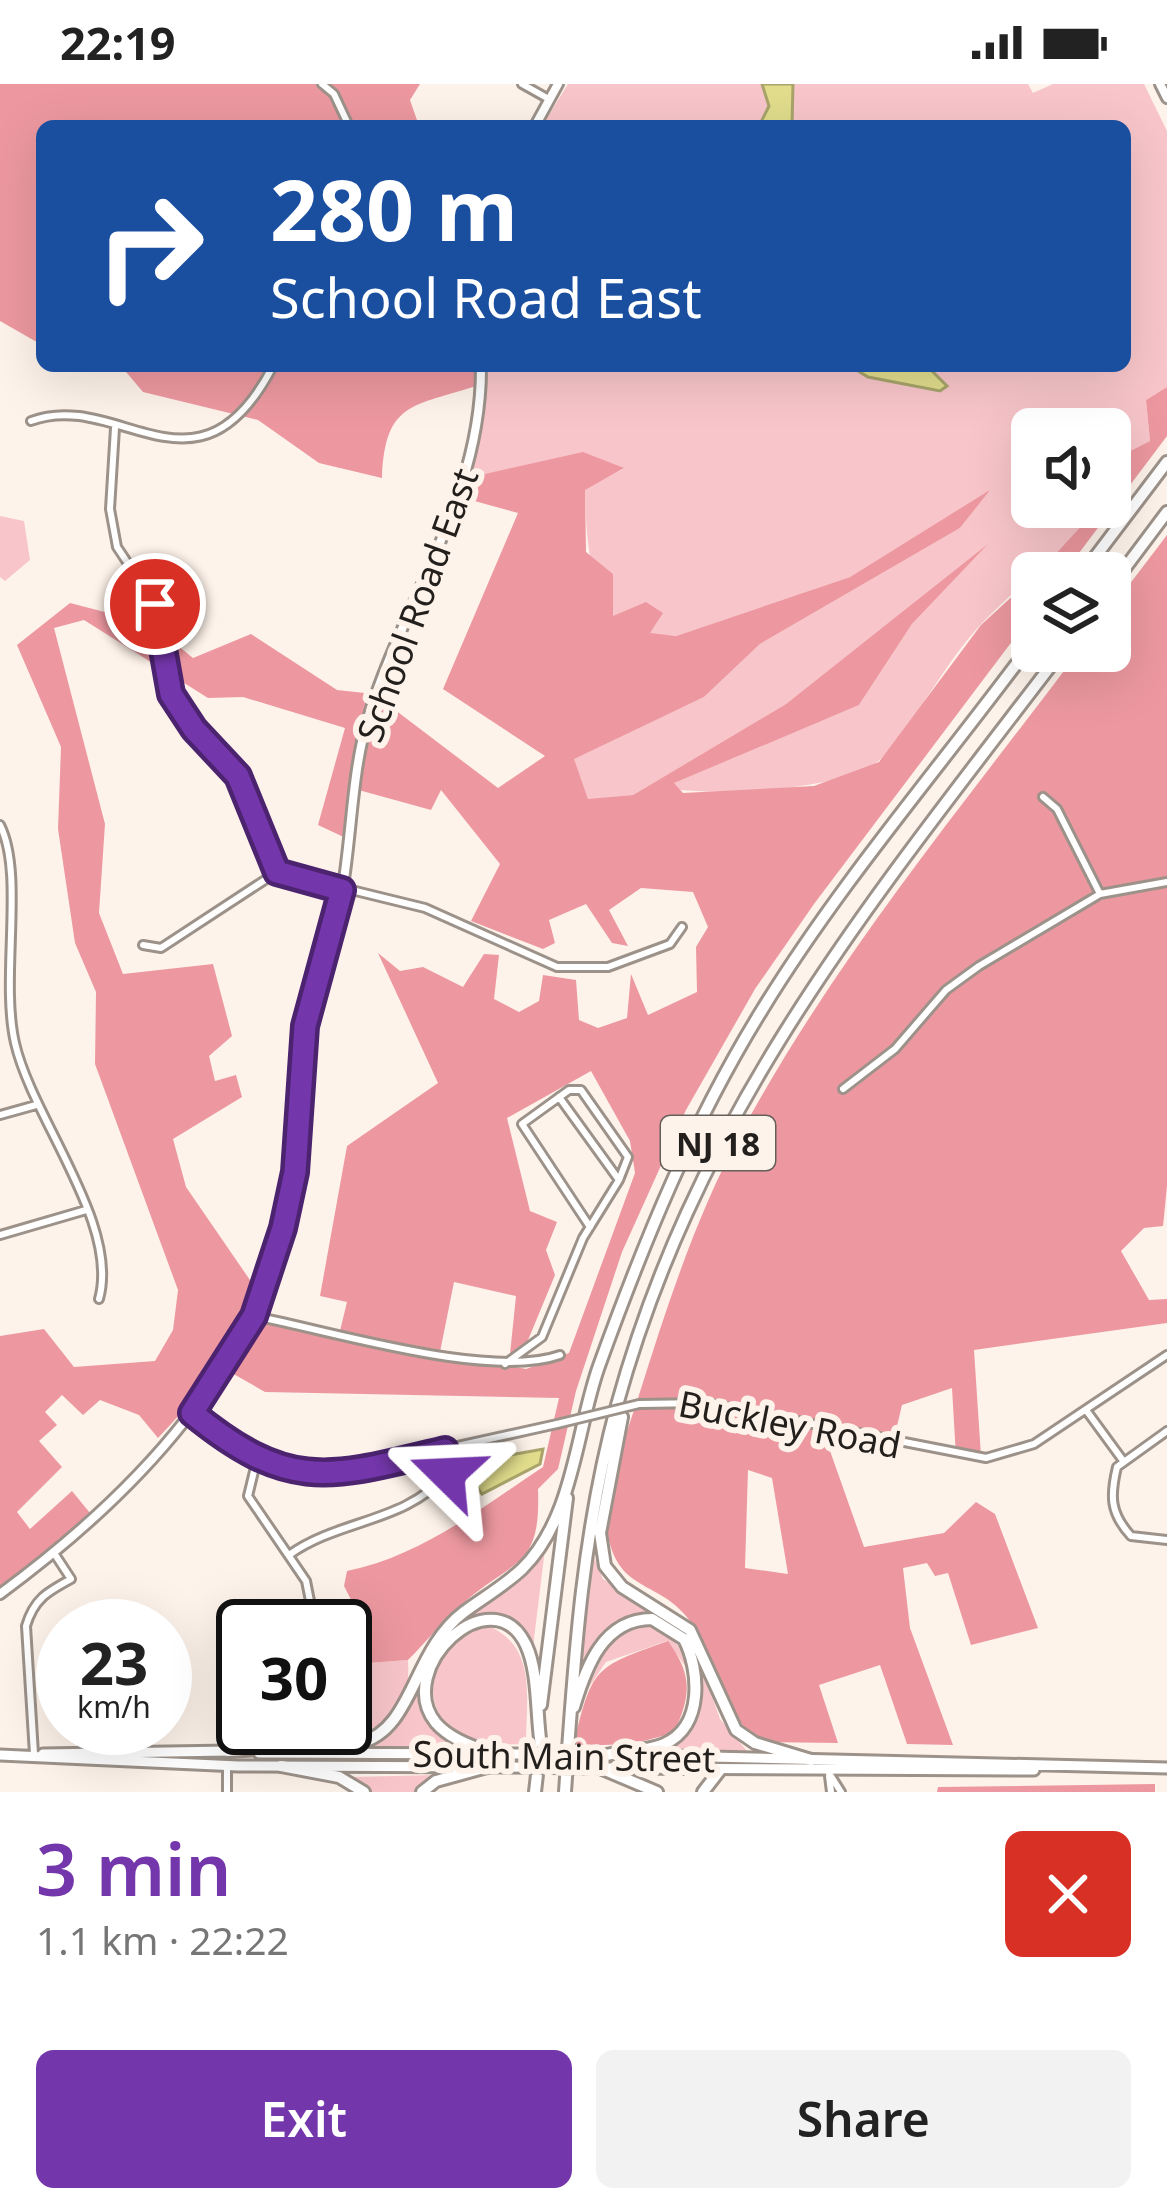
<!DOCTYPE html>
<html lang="en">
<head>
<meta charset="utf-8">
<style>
  :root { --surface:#fff; --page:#f2f2f2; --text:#222; --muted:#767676; --accent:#7436ab }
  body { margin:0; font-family:"Noto Sans",sans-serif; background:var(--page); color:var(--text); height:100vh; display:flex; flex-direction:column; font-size:45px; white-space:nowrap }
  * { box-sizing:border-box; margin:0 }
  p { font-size:39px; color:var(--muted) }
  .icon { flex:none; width:66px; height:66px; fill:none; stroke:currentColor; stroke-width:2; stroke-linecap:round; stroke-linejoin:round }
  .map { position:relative; height:1708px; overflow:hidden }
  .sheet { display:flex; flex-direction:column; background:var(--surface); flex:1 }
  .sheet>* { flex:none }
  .top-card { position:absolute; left:36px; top:36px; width:1095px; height:252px; border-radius:18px; box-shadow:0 12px 48px #0002; background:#1a4fa0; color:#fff; overflow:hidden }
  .fabs { position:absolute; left:1011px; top:324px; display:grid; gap:24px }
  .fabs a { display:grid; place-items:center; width:120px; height:120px; border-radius:18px; background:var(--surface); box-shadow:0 12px 48px #0002; font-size:60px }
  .speed { position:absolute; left:36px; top:1515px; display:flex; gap:24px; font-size:60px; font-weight:700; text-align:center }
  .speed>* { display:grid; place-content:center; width:156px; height:156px; border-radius:50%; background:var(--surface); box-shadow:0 12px 48px #0002; line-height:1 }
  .speed small { font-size:30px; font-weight:400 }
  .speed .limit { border:6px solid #111; border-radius:18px; background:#fff; color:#111 }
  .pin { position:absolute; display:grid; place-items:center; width:102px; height:102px; color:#fff; margin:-51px; border:6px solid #fff; border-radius:50%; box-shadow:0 3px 12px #0007 }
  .me { position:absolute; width:132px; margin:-66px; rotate:291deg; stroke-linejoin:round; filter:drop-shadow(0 0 9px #0008) }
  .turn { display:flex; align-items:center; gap:42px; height:252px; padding:0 36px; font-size:54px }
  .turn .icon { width:156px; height:156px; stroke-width:2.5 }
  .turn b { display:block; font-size:84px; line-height:102px }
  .round { display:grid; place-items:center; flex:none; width:126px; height:126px; border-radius:18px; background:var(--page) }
  .overview { display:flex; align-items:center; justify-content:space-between; height:204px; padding:0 36px }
  h1 { font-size:72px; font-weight:600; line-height:90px; color:var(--accent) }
  .button { display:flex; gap:24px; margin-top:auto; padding:24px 36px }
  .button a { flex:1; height:138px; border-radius:18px; background:var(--accent); color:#fff; font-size:48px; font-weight:600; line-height:138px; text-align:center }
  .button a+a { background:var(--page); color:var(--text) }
  .status { display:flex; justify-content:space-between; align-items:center; height:84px; padding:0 60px; background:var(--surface); direction:ltr }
  .status svg { height:33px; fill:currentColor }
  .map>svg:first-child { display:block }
</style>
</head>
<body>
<div class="status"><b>22:19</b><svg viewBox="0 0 49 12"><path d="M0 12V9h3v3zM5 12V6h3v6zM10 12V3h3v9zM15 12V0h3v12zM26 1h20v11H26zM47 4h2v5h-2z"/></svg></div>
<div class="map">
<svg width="1167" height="1708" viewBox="0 0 1167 1708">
  <rect width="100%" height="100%" fill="#fef3ea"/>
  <!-- green -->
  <path fill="#f8c6ca" d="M568,0H1028L1033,9L1053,0H1144L1167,47V303L1146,316L1150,357L1110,377V345H1032V423H1099C1062,469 1023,497 983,538C945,578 920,631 883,673C851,708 704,713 659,703L859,621L912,540L979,469L786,620L633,711L588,716L573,674L704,613L760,560L960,444L987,409L850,493L676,552C667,551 656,552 648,551C588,543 586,450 585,405L623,385L583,369L467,394L478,282H1125V42H542Z
    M0,432L24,437L30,476L5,497L0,493Z
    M545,1465L532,1571L517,1542L493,1529L463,1535L513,1500Z
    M592,1468L603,1495L664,1532C619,1531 602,1547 580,1585Z
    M486,1541C538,1561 526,1614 526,1660C512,1660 493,1662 479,1658C409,1640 425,1557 486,1541Z
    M642,1542C672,1544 679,1559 688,1586L667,1557L606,1578L587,1606L611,1553Z
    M408,1576C414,1657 344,1657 284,1657L285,1644H345V1600L359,1601L368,1579Z
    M703,1586L720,1635L747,1667H660L700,1630Z
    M419,1604L426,1638L452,1663L365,1666L391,1650Z
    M435,1691L414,1708H368L351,1693Z"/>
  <!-- forest -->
  <path fill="#ed98a0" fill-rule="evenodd" d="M0,0H420L410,16L419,42H42V261L0,237Z
    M121,282H478L479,301C414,323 385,316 382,394L319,379L258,336L143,308Z
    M1167,303V352L1064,489H1038L1099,423H1110V410L1119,399L1110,377L1150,357L1146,316Z
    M583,368L624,384L585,406L586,468L613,490V532L646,518L663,529L650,549L676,552L850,493L990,406L960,444L760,560L704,613L574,675L588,715L633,711L786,620L988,460L912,540L859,621L674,699L683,709L814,702L879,678L981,541L1032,494V531L814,820L755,905L686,1026L622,1168L576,1307L558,1385L538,1405C541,1482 516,1475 468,1515C446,1533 428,1556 408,1576L368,1579L362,1537L344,1502L347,1487C421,1472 481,1424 543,1383L559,1314L265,1308L223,1284L158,1354L139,1331L100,1316L83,1331L62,1311L45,1328L57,1341L39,1357L62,1383L17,1428L30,1445L72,1407L90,1429L0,1516V1252L44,1245L74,1283L155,1277L173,1246L178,1206L95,980L96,908L75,859L58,745L61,663L17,561L70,519L151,540L193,574L251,550L337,606L374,610L498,704L545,672L443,605L518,429L460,413L467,394ZM84,536L208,614L243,613L345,644L318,741L348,755L355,705L431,726L441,706L500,780L471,837L543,865L555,859L549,836L586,820L612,859L628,862L609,826L641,804L693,808L708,843L696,863L697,908L648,931L631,890L627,934L598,944L579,936L576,896L543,891L539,917L519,928L494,915L499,871L484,870L463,903L423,883L400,887L378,869L438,999L347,1062L320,1212L347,1218L339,1251L242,1233L252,1199L186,1103L173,1055L242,1013L236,991L215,997L209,972L232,952L213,880L123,890L99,829L105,740L54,544ZM591,987L630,1057L635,1089L569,1269L526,1285L440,1268L454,1198L516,1212L510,1270L526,1261L555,1191L546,1166L557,1138L530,1127L507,1034Z
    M1167,451V1102L1163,1142L1144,1144L1121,1167L1149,1216L1167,1215V1239L974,1266L981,1372L956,1373L952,1304L902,1321L893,1359L859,1361L823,1347L864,1463L944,1449L976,1418L995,1430L1038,1544L971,1561L948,1489L935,1492L927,1479L903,1484L910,1544L953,1661L907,1660L880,1581L819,1601L838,1659L755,1658C722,1619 718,1572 686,1532C657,1497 619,1507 608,1452C601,1419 628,1345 639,1311C667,1222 696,1132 741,1049C834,876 961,724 1079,567H1110V526ZM748,1386L772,1394L788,1490L745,1484Z
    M668,1557C693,1592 691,1611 674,1649L632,1660L573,1662C593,1583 592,1584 668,1557Z
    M1155,1700V1708H937L938,1703Z"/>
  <!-- water -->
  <path fill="#e1dd8c" stroke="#a8a46a" stroke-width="3" d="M762,0H793L792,42H759L769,22Z
    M850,282H927L947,302L940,307L868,293Z
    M543,1365L540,1380L482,1410L467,1390L477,1377Z"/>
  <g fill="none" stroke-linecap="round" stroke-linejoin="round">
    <defs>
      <path id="minor" d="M322,0L334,10L349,42
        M522,0L547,14
        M31,337C118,304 198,427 273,282
        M115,344L110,425L117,463L155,520L178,625L229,677L277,788
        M1043,713L1057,725L1100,810
        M0,741C25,790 0,894 15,959C32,1034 120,1140 99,1215
        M278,788L425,824L557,883H608L670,860L682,843
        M143,861L161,864L277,788
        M843,1005L895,965L946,906L979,882L1100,810L1167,798
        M0,1031L36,1021
        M590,1143L522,1040L569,1006H581L628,1073L619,1096
        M0,1151L86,1126
        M254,1232C331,1247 490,1296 560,1271
        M505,1280L542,1253L583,1154L619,1096L559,1013
        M639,1320L705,1319L986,1374L1034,1360L1167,1271
        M1086,1326L1124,1378
        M192,1329L257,1375L326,1391L557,1340
        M1167,1347L1117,1383C1110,1412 1110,1429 1131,1452L1167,1456
        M257,1375L248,1412L306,1497L315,1542
        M289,1471C339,1435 405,1439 447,1390L445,1366
        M34,1670L26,1542C34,1515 47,1508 71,1495L54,1469
        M227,1682V1708
        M829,1689L841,1708
        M829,1692L831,1708"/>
      <path id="tertiary" d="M1160,0L1167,14
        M535,42L558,0
        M0,1510C137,1409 260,1281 292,1108C302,1054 296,999 305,945C312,900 332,858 341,814C352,755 351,691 368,634C405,513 482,413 481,282"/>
      <path id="primary" d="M259,1669L507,1670
        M43,1670L230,1667
        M0,1671L238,1682L505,1683
        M627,1671L1167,1684
        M607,1684L1034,1686"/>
      <path id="motorway" d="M1083,489L1167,378
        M1110,504L1167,428
        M622,1333L600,1449L605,1482L622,1503L690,1546L736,1646L755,1659L811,1676
        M541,1621L567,1414
        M574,1623C586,1583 603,1535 652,1535L684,1555C700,1586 704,1643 664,1660C647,1667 625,1667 606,1671
        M228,1667L360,1659C414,1645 412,1567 464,1528C483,1514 505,1501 522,1485C574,1434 576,1346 599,1282C644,1158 692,1039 762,926C841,797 942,681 1032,559
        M492,1670C472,1662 450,1655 436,1639C392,1585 492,1490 526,1561C539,1589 536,1632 541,1662
        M281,1682L339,1693L364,1708
        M600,1684L657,1708
        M422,1708L436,1697L487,1683
        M535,1708L540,1664
        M565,1708C574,1577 582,1449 617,1321C700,1020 877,810 1062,567
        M703,1708L720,1686"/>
    </defs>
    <!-- minor casing -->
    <use href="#minor" stroke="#9c928a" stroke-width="12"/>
    <!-- tertiary casing -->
    <use href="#tertiary" stroke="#9c928a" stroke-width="14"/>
    <!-- primary casing -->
    <use href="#primary" stroke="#9c928a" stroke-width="15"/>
    <!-- motorway casing -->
    <use href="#motorway" stroke="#9c928a" stroke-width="16"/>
    <!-- minor -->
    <use href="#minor" stroke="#fff" stroke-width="6"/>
    <!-- tertiary -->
    <use href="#tertiary" stroke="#fff" stroke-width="8"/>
    <!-- primary -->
    <use href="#primary" stroke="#fff" stroke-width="9"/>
    <!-- motorway -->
    <use href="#motorway" stroke="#fff" stroke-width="10"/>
    <defs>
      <path id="minor-bridge" d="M557,1340L639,1320"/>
      <path id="primary-bridge" d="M507,1670H592
        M505,1683L589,1684"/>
    </defs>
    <!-- minor-bridge casing -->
    <use href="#minor-bridge" stroke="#9c928a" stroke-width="12" stroke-linecap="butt"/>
    <!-- primary-bridge casing -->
    <use href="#primary-bridge" stroke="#9c928a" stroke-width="15" stroke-linecap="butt"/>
    <!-- minor-bridge -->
    <use href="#minor-bridge" stroke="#fff" stroke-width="6"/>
    <!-- primary-bridge -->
    <use href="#primary-bridge" stroke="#fff" stroke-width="9"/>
  </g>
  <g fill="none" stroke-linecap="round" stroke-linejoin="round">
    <defs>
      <path id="route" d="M155,520L171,610L194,645L238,692L277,788L342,806L305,942L295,1088L283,1144L254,1232L192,1329C290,1409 330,1394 445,1366L447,1390"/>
    </defs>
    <!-- route casing -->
    <use href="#route" stroke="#4b236f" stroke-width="30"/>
    <!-- route -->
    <use href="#route" stroke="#7436ab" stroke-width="21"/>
  </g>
  <g text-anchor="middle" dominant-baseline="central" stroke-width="12" stroke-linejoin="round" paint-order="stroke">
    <!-- shield labels -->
    <rect fill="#fef3ea" stroke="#655f5a" stroke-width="3" x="661" y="1032" width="114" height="54" rx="9"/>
    <g font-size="33" font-weight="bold" fill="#231f1c">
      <text x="718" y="1059">NJ 18</text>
    </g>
    <!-- street labels -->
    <g font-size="36" fill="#231f1c" stroke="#fef3ea">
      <text transform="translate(417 521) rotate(-70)">School Road East</text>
      <text transform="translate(790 1340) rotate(11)">Buckley Road</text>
      <text transform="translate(564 1672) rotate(1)">South Main Street</text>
    </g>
  </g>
</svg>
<div class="fabs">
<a><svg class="icon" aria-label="sound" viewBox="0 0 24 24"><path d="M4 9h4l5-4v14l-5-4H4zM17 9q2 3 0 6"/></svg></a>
<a><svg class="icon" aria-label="layers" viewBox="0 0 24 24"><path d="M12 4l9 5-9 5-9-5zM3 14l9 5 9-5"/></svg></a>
</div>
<div class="speed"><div>23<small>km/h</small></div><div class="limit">30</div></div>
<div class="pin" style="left:155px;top:520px;background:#d93025"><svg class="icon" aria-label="arrive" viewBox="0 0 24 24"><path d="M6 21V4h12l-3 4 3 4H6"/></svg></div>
<svg class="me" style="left:447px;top:1390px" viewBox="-20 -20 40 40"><path d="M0-17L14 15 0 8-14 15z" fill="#7436ab" stroke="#fff" stroke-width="4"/></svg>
<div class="top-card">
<div class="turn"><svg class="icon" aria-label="right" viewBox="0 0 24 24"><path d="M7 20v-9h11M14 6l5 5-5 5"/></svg><div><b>280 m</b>School Road East</div></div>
</div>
</div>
<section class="sheet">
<div class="overview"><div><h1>3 min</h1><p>1.1 km · 22:22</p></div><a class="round" style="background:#d93025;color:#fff"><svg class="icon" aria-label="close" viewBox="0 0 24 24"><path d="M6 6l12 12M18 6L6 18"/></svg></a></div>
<div class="button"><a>Exit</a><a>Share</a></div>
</section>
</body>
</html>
